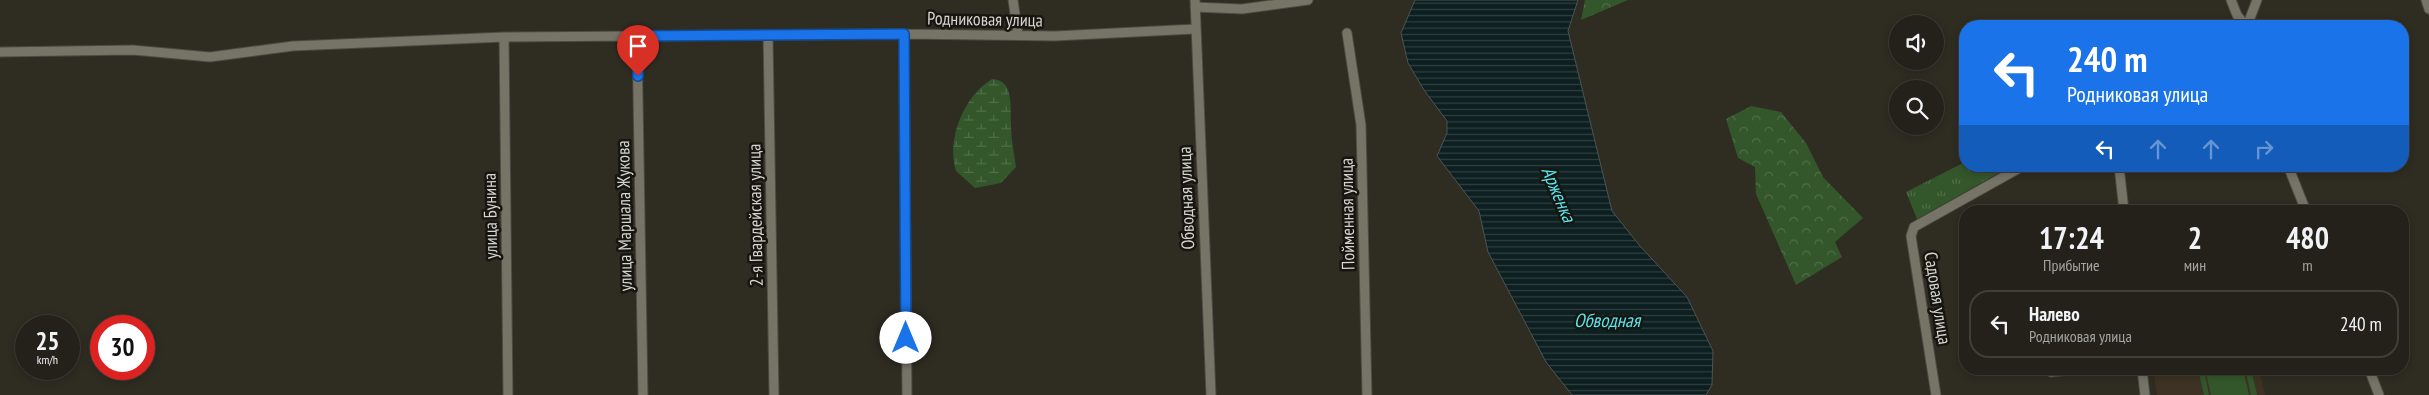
<!DOCTYPE html>
<html lang="ru">
<head>
<meta charset="utf-8">
<style>
  :root { --surface:#23211a; --page:#2f2e27; --text:#f1f3f6; --muted:#a3a3a2; --line:#403e39 }
  body { margin:0; font-family:"PT Sans Narrow",sans-serif; background:var(--page); color:var(--text); height:100vh; display:flex; flex-direction:column; font-size:19px; white-space:nowrap }
  * { box-sizing:border-box; margin:0 }
  p { font-size:16px; color:var(--muted) }
  .icon { flex:none; width:28px; height:28px; fill:none; stroke:currentColor; stroke-width:2; stroke-linecap:round; stroke-linejoin:round }
  .map { position:relative; flex:1; overflow:hidden }
  .drawer { position:absolute; left:1959px; top:205px; width:450px; height:170px; display:flex; flex-direction:column; background:var(--surface); border-radius:20px; box-shadow:0 2px 8px #0003,0 0 0 1px var(--line) }
  .drawer>* { flex:none }
  .banner { position:absolute; left:1959px; top:20px; width:450px; height:152px; border-radius:20px; box-shadow:0 2px 8px #0003,0 0 0 1px var(--line); background:#1a73e8; color:#fff; overflow:hidden }
  .fabs { position:absolute; left:1889px; top:15px; display:grid; gap:10px }
  .fabs a { display:grid; place-items:center; width:55px; height:55px; border-radius:50%; background:var(--surface); box-shadow:0 2px 8px #0003,0 0 0 1px var(--line); font-size:25px }
  .speed { position:absolute; left:15px; top:315px; display:flex; gap:10px; font-size:25px; font-weight:700; text-align:center }
  .speed>* { display:grid; place-content:center; width:65px; height:65px; border-radius:50%; background:var(--surface); box-shadow:0 2px 8px #0003,0 0 0 1px var(--line); line-height:1 }
  .speed small { font-size:12px; font-weight:400 }
  .speed .limit { border:8px solid #d22; background:#fff; color:#111 }
  .pin { position:absolute; display:grid; place-items:center; width:42px; height:42px; color:#fff; margin:-51px -21px; border-radius:50% 50% 50% 0; rotate:-45deg; box-shadow:0 0 5px #0007 }
  .pin .icon { rotate:45deg }
  .me { position:absolute; width:55px; margin:-28px; rotate:0deg; stroke-linejoin:round; filter:drop-shadow(0 0 4px #0008) }
  .turn { display:flex; align-items:center; gap:18px; height:105px; padding:0 25px; font-size:22px }
  .turn .icon { width:65px; height:65px; stroke-width:2.5 }
  .turn b { display:block; font-size:35px; line-height:42px }
  .lanes { display:flex; align-items:center; height:48px; padding:0 25px; background:#0003; justify-content:center; gap:25px; direction:ltr }
  .lanes .off { opacity:.35 }
  .eta { display:flex; justify-content:space-evenly; align-items:center; height:85px; text-align:center }
  .eta b { font-size:30px; font-weight:800; line-height:35px }
  ul { padding:0; list-style:none }
  li { display:flex; align-items:center; gap:15px; height:68px; margin:0 10px 8px; padding:0 15px; border:2px solid var(--line); border-radius:20px }
  li div { flex:1 }
  li b { display:block; font-size:19px }
  li em { font-style:normal }
  .map>svg:first-child { display:block }
</style>
</head>
<body>
<div class="map">
<svg width="2429" height="395" viewBox="0 0 2429 395">
  <defs>
    <pattern id="forest-crowns" width="20" height="18" patternUnits="userSpaceOnUse" patternTransform="scale(1.25)"><rect width="20" height="18" fill="#33572b"/><path d="M2 6a3 3 0 1 1 6 0M12 15a3 3 0 1 1 6 0" fill="none" stroke="#506e49"/></pattern>
    <pattern id="wetland-marsh" width="20" height="14" patternUnits="userSpaceOnUse" patternTransform="scale(1.25)"><rect width="20" height="14" fill="#33572b"/><path d="M1 5h8M5 5V1M11 12h8M15 12V8" fill="none" stroke="#506e49"/></pattern>
    <pattern id="park-tufts" width="24" height="20" patternUnits="userSpaceOnUse" patternTransform="scale(1.25)"><rect width="24" height="20" fill="#33572b"/><path d="M3 7l-1-3M5 7V3M7 7l1-3M15 17l-1-3M17 17v-4M19 17l1-3" fill="none" stroke="#506e49"/></pattern>
    <pattern id="water-rules" width="6" height="5" patternUnits="userSpaceOnUse" patternTransform="scale(1.25)"><rect width="6" height="5" fill="#0d1f20"/><path d="M0 2.5h6" fill="none" stroke="#303f3f"/></pattern>
  </defs>
  <rect width="100%" height="100%" fill="#2f2c22"/>
  <!-- education -->
  <path fill="#3d3223" d="M2153,369H2259L2265,395H2157Z"/>
  <!-- forest -->
  <path fill="url(#forest-crowns)" d="M1585,0H1628L1581,20Z
    M1751,106L1781,112L1806,143L1823,177L1863,218L1835,242L1842,257L1796,285L1756,194L1755,167L1738,158L1726,119Z"/>
  <!-- wetland -->
  <path fill="url(#wetland-marsh)" d="M992,79C1015,80 1010,108 1011,124C1011,138 1014,153 1016,167L1001,183L975,188L956,171C946,139 964,96 992,79Z"/>
  <!-- park -->
  <path fill="url(#park-tufts)" d="M1965,162V166H2011L1917,219L1906,192Z"/>
  <!-- pitch -->
  <path fill="#33572b" d="M2198,369H2204L2209,395H2204Z
    M2205,369H2243L2249,395H2211Z
    M2245,369H2251L2257,395H2251Z"/>
  <!-- water -->
  <path fill="url(#water-rules)" stroke="#495554" d="M1415,0H1578L1568,31L1612,211L1640,246L1687,297L1713,351L1712,385L1706,395H1572L1546,362L1488,252L1479,211L1437,156L1447,133V121L1424,90L1408,63L1401,33Z"/>
  <g fill="none" stroke-linecap="round" stroke-linejoin="round">
    <defs>
      <path id="minor" d="M1013,0L1018,35
        M1195,0L1211,395
        M2231,0L2237,15L2246,26
        M2426,0L2429,9
        M1195,7L1242,9L1308,0
        M2247,26L2257,0
        M1347,33L1361,125L1367,395
        M904,34L907,395
        M768,35L774,395
        M637,36L643,395
        M504,37L508,395
        M0,52L133,50L210,57L293,46L504,37L904,34L1055,36L1195,29
        M2119,166L2124,211
        M2288,166L2306,211
        M2142,369L2145,395
        M2369,369L2379,395
        M2051,372L2081,369
        M1936,395L1911,236L1914,227L2023,166"/>
    </defs>
    <!-- minor casing -->
    <use href="#minor" stroke="#4c4a42" stroke-width="11"/>
    <!-- minor -->
    <use href="#minor" stroke="#767367" stroke-width="9"/>
  </g>
  <g fill="none" stroke-linecap="round" stroke-linejoin="round">
    <defs>
      <path id="route" d="M638,76L637,36L904,34L906,338"/>
    </defs>
    <!-- route casing -->
    <use href="#route" stroke="#114b97" stroke-width="12"/>
    <!-- route -->
    <use href="#route" stroke="#1a73e8" stroke-width="9"/>
  </g>
  <g text-anchor="middle" dominant-baseline="central" stroke-width="5" stroke-linejoin="round" paint-order="stroke">
    <!-- street labels -->
    <g font-size="18" fill="#d6d4ce" stroke="#161510">
      <text transform="translate(985 19) rotate(1)">Родниковая улица</text>
      <text transform="translate(1186 198) rotate(-92)">Обводная улица</text>
      <text transform="translate(1347 214) rotate(-91)">Пойменная улица</text>
      <text transform="translate(755 215) rotate(-91)">2-я Гвардейская улица</text>
      <text transform="translate(490 216) rotate(-91)">улица Бунина</text>
      <text transform="translate(624 216) rotate(-91)">улица Маршала Жукова</text>
      <text transform="translate(1938 298) rotate(81)">Садовая улица</text>
    </g>
    <!-- water labels -->
    <g font-size="19" font-style="italic" fill="#57e5ef" stroke="#161510">
      <text transform="translate(1559 194) rotate(67)">Арженка</text>
      <text x="1607" y="320">Обводная</text>
    </g>
  </g>
</svg>
<div class="fabs">
<a><svg class="icon" aria-label="sound" viewBox="0 0 24 24"><path d="M4 9h4l5-4v14l-5-4H4zM17 9q2 3 0 6"/></svg></a>
<a><svg class="icon" aria-label="search" viewBox="0 0 24 24"><circle cx="10" cy="10" r="6"/><path d="M15 15l6 6"/></svg></a>
</div>
<div class="speed"><div>25<small>km/h</small></div><div class="limit">30</div></div>
<div class="pin" style="left:638px;top:76px;background:#d93025"><svg class="icon" aria-label="arrive" viewBox="0 0 24 24"><path d="M6 21V4h12l-3 4 3 4H6"/></svg></div>
<svg class="me" style="left:906px;top:338px" viewBox="-20 -20 40 40"><circle r="19" fill="#fff"/><path d="M0-13L10 11 0 6-10 11z" fill="#1a73e8"/></svg>
<div class="banner">
<div class="turn"><svg class="icon" aria-label="left" viewBox="0 0 24 24"><path d="M17 20v-9H6M10 6l-5 5 5 5"/></svg><div><b>240 m</b>Родниковая улица</div></div>
<div class="lanes"><svg class="icon" aria-label="left" viewBox="0 0 24 24"><path d="M17 20v-9H6M10 6l-5 5 5 5"/></svg><svg class="icon off" aria-label="ahead" viewBox="0 0 24 24"><path d="M12 20V5M6 11l6-6 6 6"/></svg><svg class="icon off" aria-label="ahead" viewBox="0 0 24 24"><path d="M12 20V5M6 11l6-6 6 6"/></svg><svg class="icon off" aria-label="right" viewBox="0 0 24 24"><path d="M7 20v-9h11M14 6l5 5-5 5"/></svg></div>
</div>
<section class="drawer">
<div class="eta">
<div><b>17:24</b><p>Прибытие</p></div>
<div><b>2</b><p>мин</p></div>
<div><b>480</b><p>m</p></div>
</div>
<ul>
<li><svg class="icon" aria-label="left" viewBox="0 0 24 24"><path d="M17 20v-9H6M10 6l-5 5 5 5"/></svg><div><b>Налево</b><p>Родниковая улица</p></div><em>240 m</em></li>
</ul>
</section>
</div>
</body>
</html>
